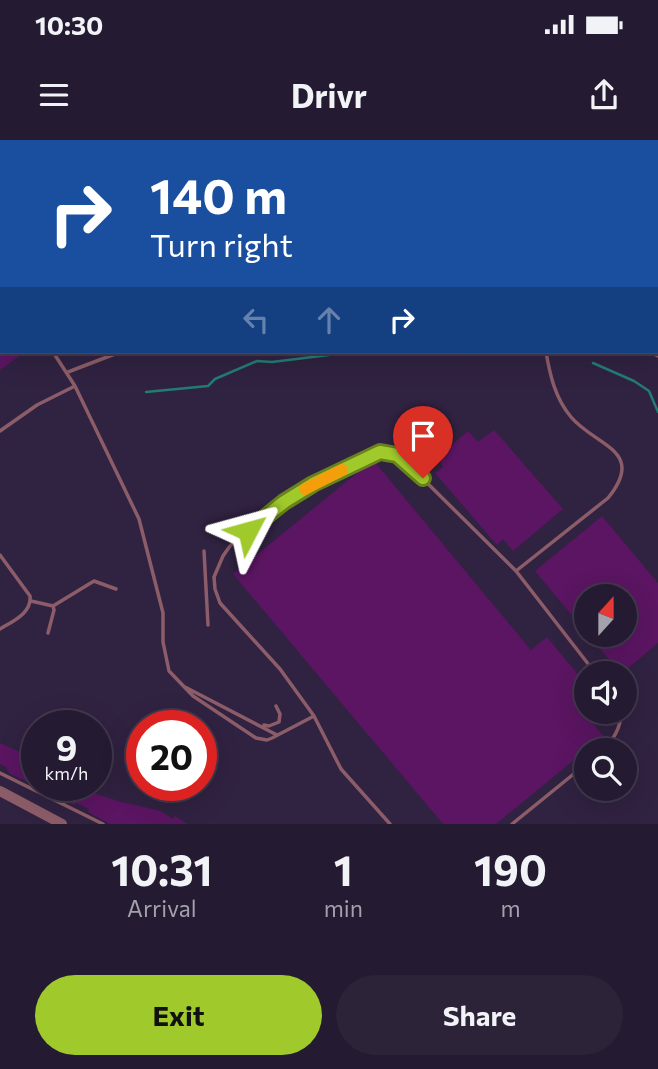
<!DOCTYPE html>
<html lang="en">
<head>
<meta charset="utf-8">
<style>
  :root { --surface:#241a31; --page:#2c2339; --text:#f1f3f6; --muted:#a3a1ab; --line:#41384d; --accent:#a0c92b }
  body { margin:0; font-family:Commissioner,sans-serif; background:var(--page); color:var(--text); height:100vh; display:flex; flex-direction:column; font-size:26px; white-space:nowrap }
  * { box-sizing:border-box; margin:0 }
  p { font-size:23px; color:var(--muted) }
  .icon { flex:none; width:38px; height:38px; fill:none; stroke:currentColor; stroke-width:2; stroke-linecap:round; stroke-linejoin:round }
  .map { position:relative; height:684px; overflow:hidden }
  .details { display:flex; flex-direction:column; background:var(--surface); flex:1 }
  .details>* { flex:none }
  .hud { position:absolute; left:0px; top:0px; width:658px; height:214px; box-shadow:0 7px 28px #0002,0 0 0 2px var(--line); background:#1a4fa0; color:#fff; overflow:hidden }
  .needle { width:46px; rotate:21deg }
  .fabs { position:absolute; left:574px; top:444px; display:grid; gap:14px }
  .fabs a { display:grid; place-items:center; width:63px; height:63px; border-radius:50%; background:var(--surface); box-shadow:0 7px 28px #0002,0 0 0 2px var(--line); font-size:35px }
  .speed { position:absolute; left:21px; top:570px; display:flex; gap:14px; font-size:35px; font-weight:700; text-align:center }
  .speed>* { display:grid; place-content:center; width:91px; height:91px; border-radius:50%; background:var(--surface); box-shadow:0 7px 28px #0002,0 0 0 2px var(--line); line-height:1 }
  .speed small { font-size:18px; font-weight:400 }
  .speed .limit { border:10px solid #d22; background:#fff; color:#111 }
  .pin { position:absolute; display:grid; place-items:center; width:60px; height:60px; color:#fff; margin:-72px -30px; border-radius:50% 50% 50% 0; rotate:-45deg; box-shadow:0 0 7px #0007 }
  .pin .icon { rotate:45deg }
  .me { position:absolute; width:77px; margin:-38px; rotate:51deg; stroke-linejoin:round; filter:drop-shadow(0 0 5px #0008) }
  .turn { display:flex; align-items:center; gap:24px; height:147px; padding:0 35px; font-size:32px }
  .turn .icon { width:91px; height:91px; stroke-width:2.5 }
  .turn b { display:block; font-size:49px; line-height:60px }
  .lanes { display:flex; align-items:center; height:66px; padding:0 35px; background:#0003; justify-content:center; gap:35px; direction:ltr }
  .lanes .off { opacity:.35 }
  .eta { display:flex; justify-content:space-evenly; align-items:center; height:119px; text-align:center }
  .eta b { font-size:42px; font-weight:700; line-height:49px }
  .button { display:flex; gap:14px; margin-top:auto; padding:14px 35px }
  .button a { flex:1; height:80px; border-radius:42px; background:var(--accent); color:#111; font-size:28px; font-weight:700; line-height:80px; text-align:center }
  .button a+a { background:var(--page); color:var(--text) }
  .status { display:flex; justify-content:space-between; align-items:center; height:49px; padding:0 35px; background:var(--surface); direction:ltr }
  .status svg { height:19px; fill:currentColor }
  header { display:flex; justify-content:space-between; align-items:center; height:91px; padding:0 35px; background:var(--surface); font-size:32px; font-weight:700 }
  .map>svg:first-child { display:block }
</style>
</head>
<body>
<div class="status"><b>10:30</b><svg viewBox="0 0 49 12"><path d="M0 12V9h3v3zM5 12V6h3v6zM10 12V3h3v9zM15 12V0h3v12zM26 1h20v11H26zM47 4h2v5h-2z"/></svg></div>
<header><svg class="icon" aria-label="menu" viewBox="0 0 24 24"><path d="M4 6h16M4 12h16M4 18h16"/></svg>Drivr<svg class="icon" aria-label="share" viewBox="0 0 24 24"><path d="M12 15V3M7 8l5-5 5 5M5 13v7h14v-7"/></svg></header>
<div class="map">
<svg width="658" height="684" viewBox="0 0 658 684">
  <rect width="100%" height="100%" fill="#302241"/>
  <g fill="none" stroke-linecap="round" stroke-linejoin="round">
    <!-- stream -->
    <path stroke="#237c72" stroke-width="2.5" d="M472,212L478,215L490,212
      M593,223L634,241L649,251L658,272
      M146,252L208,246L215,239L257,221L272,222L353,212"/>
  </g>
  <!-- building -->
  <path fill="#5b1562" d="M0,212H25L0,230Z
    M494,290L563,369L513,411L503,399L497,405L435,333L443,327L438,317L468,291L478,302Z
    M373,320L531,510L547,497L586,544V572H599L590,580L603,596L496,684H443L233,434Z
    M602,376L658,443V503L621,534L589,495H625V457H586V492L535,431Z
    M0,603L37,620V646H84L88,651L118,661L161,671L173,679L175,676L187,684H110L88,672L89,669L76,663L75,665L9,633L6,627L0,624Z"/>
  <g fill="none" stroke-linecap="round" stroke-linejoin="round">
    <!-- service -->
    <path stroke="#8c5d68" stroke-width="3.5" d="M0,78L2,81
      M0,108L2,111
      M656,174L658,176
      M53,212L75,246L139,379L163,473V502L169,531L193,556L256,598L267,600L272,598L314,576
      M650,212L658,216
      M68,232L120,212
      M0,291L37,265L75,246
      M204,411L208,485
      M0,415L30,456C32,473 13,481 0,489
      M516,431L608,358C647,310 595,306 571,277C555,258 550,235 546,212
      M31,461L53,466L94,441L116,449
      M48,493L54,470L53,466
      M185,547L277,595
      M264,585L269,586L279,582L280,574L276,566
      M603,611C613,599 621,589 621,572
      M0,633L103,684
      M390,684L341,629L314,576L280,529L220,463L215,449L214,437L223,416L230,406L284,362L313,344L380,312L397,315L404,320L516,431L596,534
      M512,684L586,624"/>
    <!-- tertiary -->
    <path stroke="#8c5d68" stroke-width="10" d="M523,2L527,0
      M0,36L2,35
      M0,651L62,684"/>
  </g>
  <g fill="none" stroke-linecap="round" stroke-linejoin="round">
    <defs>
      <path id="route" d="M248,391L284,362L313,344L380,312L397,315L423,338"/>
    </defs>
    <!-- route casing -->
    <use href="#route" stroke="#68831c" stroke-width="18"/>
    <!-- route -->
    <use href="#route" stroke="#a0c92b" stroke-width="12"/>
    <!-- slow -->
    <path stroke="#f59e0b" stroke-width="12" d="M305,349L342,330"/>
  </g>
</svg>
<div class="fabs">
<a><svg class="needle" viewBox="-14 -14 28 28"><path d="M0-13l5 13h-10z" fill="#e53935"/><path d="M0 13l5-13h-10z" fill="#a3a1ab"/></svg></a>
<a><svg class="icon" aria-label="sound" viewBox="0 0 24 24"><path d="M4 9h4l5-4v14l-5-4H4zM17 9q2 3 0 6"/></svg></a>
<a><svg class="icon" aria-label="search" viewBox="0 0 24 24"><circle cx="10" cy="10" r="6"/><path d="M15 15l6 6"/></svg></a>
</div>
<div class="speed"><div>9<small>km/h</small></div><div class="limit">20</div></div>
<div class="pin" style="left:423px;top:338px;background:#d93025"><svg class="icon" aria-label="arrive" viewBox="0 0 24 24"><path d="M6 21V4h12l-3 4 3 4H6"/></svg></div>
<svg class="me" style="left:248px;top:391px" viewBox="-20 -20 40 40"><path d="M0-17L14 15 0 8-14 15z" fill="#a0c92b" stroke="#fff" stroke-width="4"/></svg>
<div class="hud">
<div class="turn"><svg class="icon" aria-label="right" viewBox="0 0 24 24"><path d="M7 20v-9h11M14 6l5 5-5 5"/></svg><div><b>140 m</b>Turn right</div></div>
<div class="lanes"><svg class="icon off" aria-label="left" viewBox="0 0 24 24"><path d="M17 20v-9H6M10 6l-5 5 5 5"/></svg><svg class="icon off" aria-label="ahead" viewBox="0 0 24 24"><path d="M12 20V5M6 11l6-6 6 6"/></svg><svg class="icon" aria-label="right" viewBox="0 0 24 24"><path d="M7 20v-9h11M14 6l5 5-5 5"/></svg></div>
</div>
</div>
<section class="details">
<div class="eta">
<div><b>10:31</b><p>Arrival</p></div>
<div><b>1</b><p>min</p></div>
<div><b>190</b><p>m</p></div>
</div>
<div class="button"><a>Exit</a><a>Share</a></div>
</section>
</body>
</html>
